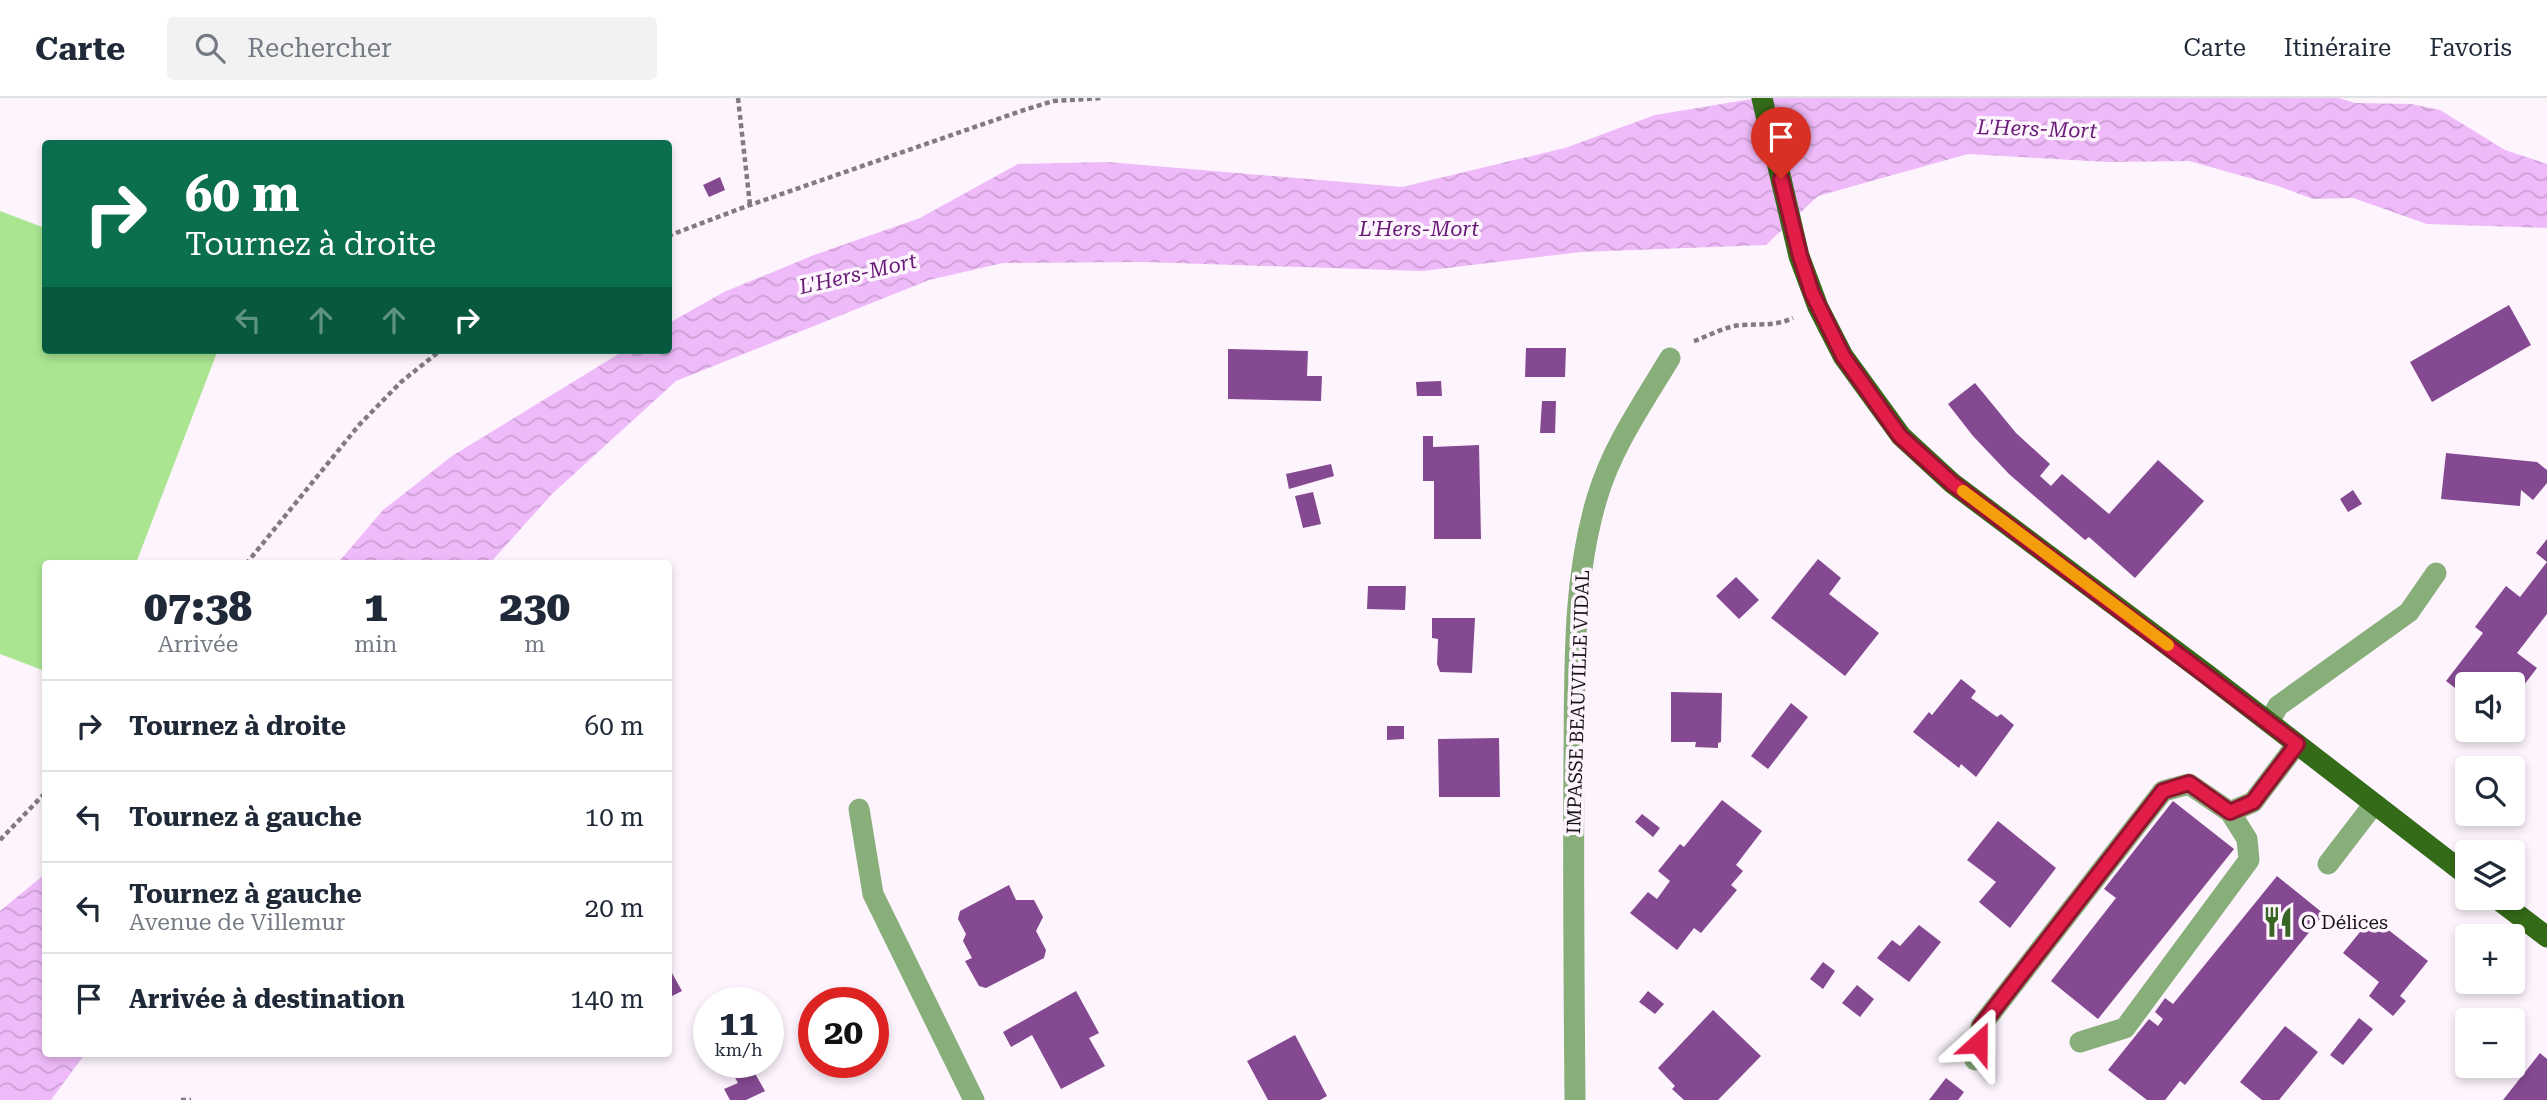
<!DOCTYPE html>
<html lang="fr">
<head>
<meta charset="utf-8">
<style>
  :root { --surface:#fff; --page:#f2f2f3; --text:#1f2937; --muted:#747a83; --line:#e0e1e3 }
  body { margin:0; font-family:"Roboto Serif",serif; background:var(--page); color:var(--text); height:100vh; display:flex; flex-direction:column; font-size:26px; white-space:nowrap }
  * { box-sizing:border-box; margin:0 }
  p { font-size:23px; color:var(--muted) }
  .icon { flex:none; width:38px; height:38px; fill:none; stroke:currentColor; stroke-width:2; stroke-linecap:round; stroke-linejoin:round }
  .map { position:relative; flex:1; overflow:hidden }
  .details { position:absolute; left:42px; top:462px; width:630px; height:497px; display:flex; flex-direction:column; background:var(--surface); border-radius:7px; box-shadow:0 4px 10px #0003 }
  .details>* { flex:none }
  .top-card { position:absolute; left:42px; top:42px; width:630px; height:214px; border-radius:7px; box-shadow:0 4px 10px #0003; background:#0b6e4f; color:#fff; overflow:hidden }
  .tools { position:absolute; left:2455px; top:574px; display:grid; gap:14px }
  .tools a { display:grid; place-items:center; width:70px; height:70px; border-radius:7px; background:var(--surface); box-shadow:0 4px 10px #0003; font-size:35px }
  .speed { position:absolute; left:693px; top:889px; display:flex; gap:14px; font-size:35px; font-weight:700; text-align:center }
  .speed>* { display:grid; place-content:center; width:91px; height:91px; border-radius:50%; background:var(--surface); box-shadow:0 4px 10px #0003; line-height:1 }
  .speed small { font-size:18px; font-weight:400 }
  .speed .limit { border:10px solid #d22; background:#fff; color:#111 }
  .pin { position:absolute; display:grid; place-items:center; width:60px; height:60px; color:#fff; margin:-72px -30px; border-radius:50% 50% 50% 0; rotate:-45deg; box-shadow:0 0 7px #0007 }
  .pin .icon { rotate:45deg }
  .me { position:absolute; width:77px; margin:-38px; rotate:24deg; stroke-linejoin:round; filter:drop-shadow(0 0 5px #0008) }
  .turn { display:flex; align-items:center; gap:24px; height:147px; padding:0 28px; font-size:32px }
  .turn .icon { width:91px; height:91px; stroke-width:2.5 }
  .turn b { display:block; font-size:49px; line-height:60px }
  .lanes { display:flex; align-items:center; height:66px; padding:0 28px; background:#0003; justify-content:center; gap:35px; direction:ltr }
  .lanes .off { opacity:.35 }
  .eta { display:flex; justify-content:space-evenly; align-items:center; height:119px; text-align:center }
  .eta b { font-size:42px; font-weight:800; line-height:49px }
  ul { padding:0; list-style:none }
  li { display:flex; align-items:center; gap:21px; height:91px; padding:0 28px; border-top:2px solid var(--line) }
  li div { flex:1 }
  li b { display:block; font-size:26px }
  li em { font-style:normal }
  header { display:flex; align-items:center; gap:42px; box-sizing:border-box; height:98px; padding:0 35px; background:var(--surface); border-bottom:2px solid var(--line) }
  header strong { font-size:33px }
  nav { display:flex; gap:38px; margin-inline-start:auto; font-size:24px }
  .search { width:490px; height:63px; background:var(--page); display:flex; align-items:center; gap:18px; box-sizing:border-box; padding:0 24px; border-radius:7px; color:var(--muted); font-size:26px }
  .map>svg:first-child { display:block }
</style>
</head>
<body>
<header>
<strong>Carte</strong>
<div class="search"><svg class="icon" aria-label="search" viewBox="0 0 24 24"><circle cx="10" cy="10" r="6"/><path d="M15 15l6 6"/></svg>Rechercher</div>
<nav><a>Carte</a><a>Itinéraire</a><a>Favoris</a></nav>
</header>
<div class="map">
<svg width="2547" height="1002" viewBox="0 0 2547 1002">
  <defs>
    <pattern id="water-waves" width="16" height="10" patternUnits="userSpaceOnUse" patternTransform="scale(1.75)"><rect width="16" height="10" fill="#efbaf9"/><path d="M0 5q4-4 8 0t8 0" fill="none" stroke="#cc9fd5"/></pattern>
  </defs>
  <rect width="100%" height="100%" fill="#fdf4fe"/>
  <!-- garden -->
  <path fill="#aae692" d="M0,113L45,130L46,252H218L136,465L46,466L45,573L0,556Z"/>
  <!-- water -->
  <path fill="url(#water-waves)" d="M1758,0H2339L2355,5L2411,6L2440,12L2505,52L2547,66V130L2427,126L2353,100L2313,101L2278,88L2189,63L2109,64L1968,56L1818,98L1766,147L1581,154L1422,173L1145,164L1003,165L929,182L676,283L552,396L490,465L337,466L383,412L452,358L625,252H668L669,225L724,194L814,157L920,120L1018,66L1107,64L1402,89L1565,50L1655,17Z
    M45,776L46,956H85L51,1002H0V813Z"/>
  <!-- building -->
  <path fill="#854991" d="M720,79L725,92L709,99L703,87Z
    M2509,207L2531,247L2432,304L2410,264Z
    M1526,250H1566L1565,279H1525Z
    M1228,251L1308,253L1307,278H1322L1321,303L1228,301Z
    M1441,283L1442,298H1417L1416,284Z
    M1975,285L2016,335L2050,366L2040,378L2051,388L2062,376L2109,416L2158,362L2204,403L2135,480L2089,439L2085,442L2009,376L1973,338L1948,306Z
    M1542,303H1556L1555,335H1540Z
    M1423,338H1433V349L1479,347L1481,441H1434V383H1423Z
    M2446,355L2537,364L2547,372V385L2533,402L2521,392L2520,408L2441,401Z
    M1331,366L1334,378L1289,391L1286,376Z
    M2353,392L2362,406L2348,414L2340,401Z
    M1313,394L1321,426L1303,430L1295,398Z
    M2547,441V464L2536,455Z
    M1818,461L1841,480L1829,496L1879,535L1845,578L1771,520Z
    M2547,464V516L2517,555L2537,570L2513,601V586H2468V600L2446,583L2483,535L2475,529L2506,488L2520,499Z
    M1736,479L1759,502L1739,521L1716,498Z
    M1368,488H1406L1405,512L1367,511Z
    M1432,520H1475L1472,575L1440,574L1437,566L1438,541L1432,540Z
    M1961,581L1976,593L1971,600L1997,619L2001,616L2014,627L1976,679L1961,666L1959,670L1913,634L1929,614L1932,617Z
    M1671,594L1722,595L1721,644L1718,645V650L1695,649L1696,644H1671Z
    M1791,605L1808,619L1768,671L1751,658Z
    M1387,628H1404V641L1387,642Z
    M1499,640L1500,699H1439L1438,641Z
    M1722,702L1762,733L1736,767L1743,773L1731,787L1737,792L1701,835L1694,830L1677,852L1630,815L1648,794L1657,801L1670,783L1658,773L1680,746L1684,749Z
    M2173,703L2234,751L2098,921L2051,883L2116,800L2104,791Z
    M1642,716L1660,730L1653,739L1635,724Z
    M1998,723L2056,770L2010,830L1979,804L1996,784L1967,762Z
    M2277,778L2324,816L2185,987L2180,983L2165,1002H2147L2108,972L2149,921L2158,928L2163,921L2155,914L2165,900L2173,906Z
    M1009,787L1016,802H1034L1043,819L1036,833L1046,852L1044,860L986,890L979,888L965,863L972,860L963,843L966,836L958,821L960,813Z
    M2372,819L2428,863L2400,898L2406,903L2393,918L2369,898L2379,884L2343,855Z
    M1919,827L1941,844L1909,884L1877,860L1892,842L1900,848Z
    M1823,864L1835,873L1823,891L1810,881Z
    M668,868L682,893L668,900Z
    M1857,887L1874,901L1860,919L1842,905Z
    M1076,893L1099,935L1089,940L1105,968L1061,991L1032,937L1011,949L1003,934Z
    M1648,893L1664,906L1655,916L1639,904Z
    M1713,912L1761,958L1718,1002H1684L1672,991L1675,988L1658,970Z
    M2359,920L2373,931L2343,967L2330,957Z
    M2285,928L2318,954L2279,1002H2262L2240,984Z
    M1295,937L1327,998L1320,1002H1268L1247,963Z
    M2540,955L2547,961V1002H2503Z
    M749,965L765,993L746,1002H730L724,991L738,985L732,974Z
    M1946,980L1964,994L1958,1002H1929Z"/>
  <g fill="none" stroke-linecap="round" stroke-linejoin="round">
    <!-- path -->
    <path stroke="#817a82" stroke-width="4.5" stroke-dasharray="5 3.5" stroke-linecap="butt" d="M738,0L750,107
      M668,138L750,107L1021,13L1053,3L1102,0
      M1694,243C1709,238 1725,228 1742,227C1760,226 1776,228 1793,220
      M246,466L359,327L401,284L441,252
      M0,742L46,694
      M181,1002H191"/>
    <!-- minor -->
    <path stroke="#88ae7a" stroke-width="21" d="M2269,624L2278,608L2409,514L2436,475
      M859,711L873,796L974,1002
      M2328,766L2374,706
      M2080,944L2125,930L2249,762L2247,741L2230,714
      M1975,962L1981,928L2163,693L2189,686L2230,714L2253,704L2297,646
      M1575,1002C1574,887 1573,772 1574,658C1575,571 1572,484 1597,400C1612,349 1643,305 1670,260"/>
    <!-- major -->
    <path stroke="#346b18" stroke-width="21" d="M1762,0L1799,158L1818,209L1843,258L1901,338L1952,385L2205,575L2468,778
      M2496,800L2547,839"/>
  </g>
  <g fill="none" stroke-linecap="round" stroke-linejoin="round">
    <defs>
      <path id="route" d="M1781,81L1800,158L1812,195L1843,258L1900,338L1952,385L2297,646L2253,704L2230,714L2189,685L2163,693L1981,928L1978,945"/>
    </defs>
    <!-- route casing -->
    <use href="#route" stroke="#92132f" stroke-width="18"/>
    <!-- route -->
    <use href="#route" stroke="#e11d48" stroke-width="12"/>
    <!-- slow -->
    <path stroke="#f59e0b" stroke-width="12" d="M1963,393L2168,547"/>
  </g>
  <!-- icons -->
  <defs>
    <symbol id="restaurant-bare" viewBox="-9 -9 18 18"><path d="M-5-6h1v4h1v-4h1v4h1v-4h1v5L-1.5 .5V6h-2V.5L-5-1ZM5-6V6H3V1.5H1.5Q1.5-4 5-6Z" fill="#386523" stroke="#fdf4fe" stroke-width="2.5" paint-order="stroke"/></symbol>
  </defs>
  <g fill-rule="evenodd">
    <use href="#restaurant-bare" x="2256" y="802" width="44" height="44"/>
  </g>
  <g text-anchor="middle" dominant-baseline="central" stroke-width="7" stroke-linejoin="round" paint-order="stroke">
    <!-- street labels -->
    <g font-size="19" fill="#181419" stroke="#fdf4fe">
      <text transform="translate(1578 604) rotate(-88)">IMPASSE BEAUVILLE VIDAL</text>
    </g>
    <!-- poi labels -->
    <g font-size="19" fill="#181419" stroke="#fdf4fe" text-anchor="start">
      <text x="2301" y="824">O Délices</text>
    </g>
    <!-- water labels -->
    <g font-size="21" font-style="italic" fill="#671976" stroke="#fdf4fe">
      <text transform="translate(2037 31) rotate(2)">L'Hers-Mort</text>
      <text x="1419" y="131">L'Hers-Mort</text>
      <text transform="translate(858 176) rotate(-13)">L'Hers-Mort</text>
    </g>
  </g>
</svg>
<div class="tools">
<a><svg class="icon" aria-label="sound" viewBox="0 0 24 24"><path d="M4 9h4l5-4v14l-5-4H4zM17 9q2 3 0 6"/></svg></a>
<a><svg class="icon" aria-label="search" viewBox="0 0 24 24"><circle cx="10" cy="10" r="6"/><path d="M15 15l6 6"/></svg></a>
<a><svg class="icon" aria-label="layers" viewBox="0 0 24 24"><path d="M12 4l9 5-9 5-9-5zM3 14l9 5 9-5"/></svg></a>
<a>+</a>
<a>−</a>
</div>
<div class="speed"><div>11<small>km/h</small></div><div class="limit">20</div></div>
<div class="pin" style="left:1781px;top:81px;background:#d93025"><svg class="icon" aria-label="arrive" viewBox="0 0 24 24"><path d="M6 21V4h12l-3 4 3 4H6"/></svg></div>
<svg class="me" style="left:1978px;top:945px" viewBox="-20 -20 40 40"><path d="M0-17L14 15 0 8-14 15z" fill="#e11d48" stroke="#fff" stroke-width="4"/></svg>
<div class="top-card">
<div class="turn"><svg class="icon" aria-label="right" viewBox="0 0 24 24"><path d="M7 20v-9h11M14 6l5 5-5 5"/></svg><div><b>60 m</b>Tournez à droite</div></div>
<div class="lanes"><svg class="icon off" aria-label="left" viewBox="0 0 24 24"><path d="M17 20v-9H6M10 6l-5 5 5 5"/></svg><svg class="icon off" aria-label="ahead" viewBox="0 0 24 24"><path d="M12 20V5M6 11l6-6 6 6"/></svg><svg class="icon off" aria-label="ahead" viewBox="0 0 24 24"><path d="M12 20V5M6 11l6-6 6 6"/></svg><svg class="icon" aria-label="right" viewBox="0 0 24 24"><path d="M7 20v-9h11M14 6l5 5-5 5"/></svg></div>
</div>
<section class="details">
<div class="eta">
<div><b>07:38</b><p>Arrivée</p></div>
<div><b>1</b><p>min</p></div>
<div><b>230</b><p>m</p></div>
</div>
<ul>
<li><svg class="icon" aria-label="right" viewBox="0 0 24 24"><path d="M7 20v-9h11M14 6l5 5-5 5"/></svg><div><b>Tournez à droite</b></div><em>60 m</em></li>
<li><svg class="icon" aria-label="left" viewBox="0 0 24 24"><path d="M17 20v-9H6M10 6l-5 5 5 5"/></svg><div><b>Tournez à gauche</b></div><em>10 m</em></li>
<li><svg class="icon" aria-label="left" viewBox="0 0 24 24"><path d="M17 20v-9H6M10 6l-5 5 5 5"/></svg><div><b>Tournez à gauche</b><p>Avenue de Villemur</p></div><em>20 m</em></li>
<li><svg class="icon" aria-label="arrive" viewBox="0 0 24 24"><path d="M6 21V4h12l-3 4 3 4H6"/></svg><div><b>Arrivée à destination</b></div><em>140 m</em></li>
</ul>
</section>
</div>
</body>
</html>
